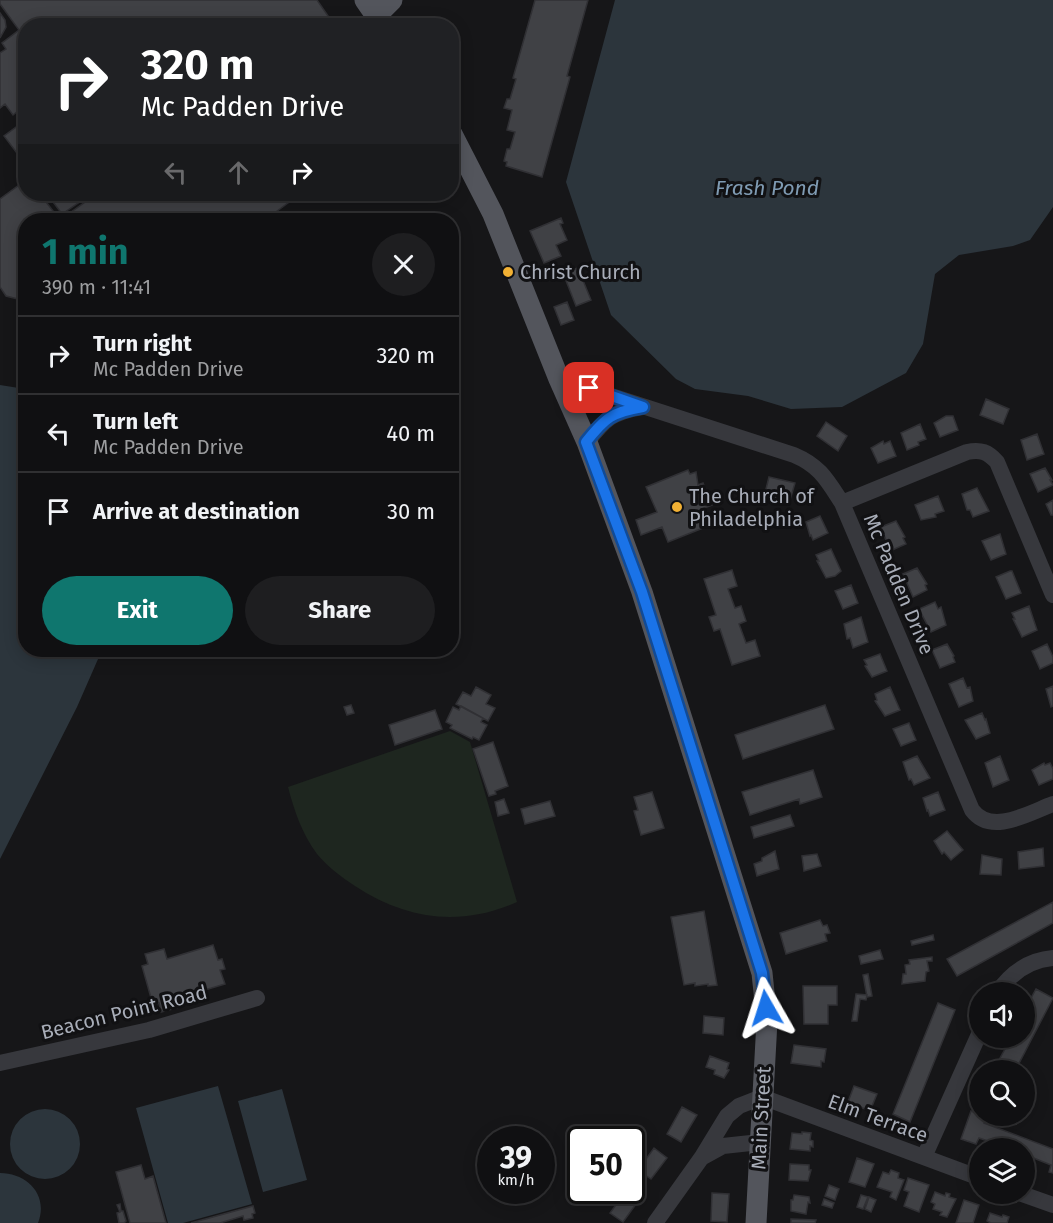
<!DOCTYPE html>
<html lang="en">
<head>
<meta charset="utf-8">
<style>
  :root { --surface:#101012; --page:#1e1e20; --text:#f1f3f6; --muted:#9c9d9f; --line:#303032; --accent:#0f766e }
  body { margin:0; font-family:"Fira Sans",sans-serif; background:var(--page); color:var(--text); height:100vh; display:flex; flex-direction:column; font-size:22px; white-space:nowrap }
  * { box-sizing:border-box; margin:0 }
  p { font-size:20px; color:var(--muted) }
  .icon { flex:none; width:33px; height:33px; fill:none; stroke:currentColor; stroke-width:2; stroke-linecap:round; stroke-linejoin:round }
  .map { position:relative; flex:1; overflow:hidden }
  .sheet { position:absolute; left:18px; top:213px; width:441px; height:444px; display:flex; flex-direction:column; background:var(--surface); border-radius:24px; box-shadow:0 3px 15px #0003,0 0 0 2px var(--line) }
  .sheet>* { flex:none }
  .guide { position:absolute; left:18px; top:18px; width:441px; height:183px; border-radius:24px; box-shadow:0 3px 15px #0003,0 0 0 2px var(--line); background:#202124; color:#fff; overflow:hidden }
  .tools { position:absolute; left:969px; top:982px; display:grid; gap:12px }
  .tools a { display:grid; place-items:center; width:66px; height:66px; border-radius:50%; background:var(--surface); box-shadow:0 3px 15px #0003,0 0 0 2px var(--line); font-size:30px }
  .speed { position:absolute; left:477px; top:1126px; display:flex; gap:12px; font-size:30px; font-weight:700; text-align:center }
  .speed>* { display:grid; place-content:center; width:78px; height:78px; border-radius:50%; background:var(--surface); box-shadow:0 3px 15px #0003,0 0 0 2px var(--line); line-height:1 }
  .speed small { font-size:15px; font-weight:400 }
  .speed .limit { border:3px solid #111; border-radius:9px; background:#fff; color:#111 }
  .pin { position:absolute; display:grid; place-items:center; width:51px; height:51px; color:#fff; margin:-26px; border-radius:12px; box-shadow:0 3px 9px #0006 }
  .me { position:absolute; width:66px; margin:-33px; rotate:354deg; stroke-linejoin:round; filter:drop-shadow(0 0 4px #0008) }
  .turn { display:flex; align-items:center; gap:21px; height:126px; padding:0 24px; font-size:27px }
  .turn .icon { width:78px; height:78px; stroke-width:2.5 }
  .turn b { display:block; font-size:42px; line-height:51px }
  .lanes { display:flex; align-items:center; height:57px; padding:0 24px; background:#0003; justify-content:center; gap:30px; direction:ltr }
  .lanes .off { opacity:.35 }
  .round { display:grid; place-items:center; flex:none; width:63px; height:63px; border-radius:32px; background:var(--page) }
  .overview { display:flex; align-items:center; justify-content:space-between; height:102px; padding:0 24px }
  h1 { font-size:36px; font-weight:700; line-height:45px; color:var(--accent) }
  .primary-button { display:flex; gap:12px; margin-top:auto; padding:12px 24px }
  .primary-button a { flex:1; height:69px; border-radius:36px; background:var(--accent); color:#fff; font-size:24px; font-weight:700; line-height:69px; text-align:center }
  .primary-button a+a { background:var(--page); color:var(--text) }
  ul { padding:0; list-style:none }
  li { display:flex; align-items:center; gap:18px; height:78px; padding:0 24px; border-top:2px solid var(--line) }
  li div { flex:1 }
  li b { display:block; font-size:22px }
  li em { font-style:normal }
  .map>svg:first-child { display:block }
</style>
</head>
<body>
<div class="map">
<svg width="1053" height="1223" viewBox="0 0 1053 1223">
  <rect width="100%" height="100%" fill="#161618"/>
  <!-- green -->
  <path fill="#1e261f" d="M450,731L470,742L517,902C460,927 407,920 355,886C341,877 328,867 317,854C302,834 294,810 288,787Z"/>
  <!-- water -->
  <path fill="#2c353c" d="M615,0H1053V207L1030,240L1013,246L959,255L935,274L923,344L906,373L842,407L791,409L748,396L695,389L676,379L611,315L566,182Z
    M0,385L25,389L26,650H102L77,707L0,859Z
    M218,1086L252,1204L183,1223H168L136,1108Z
    M282,1089L307,1180L263,1192L238,1101Z
    M10 1144a35 35 0 1 1 70 0a35 35 0 1 1-70 0Z
    M0,1173C27,1173 49,1195 38,1223H0Z"/>
  <!-- building -->
  <path fill="#404145" stroke="#303034" stroke-width="1.5" d="M0,0H317L335,26H26V122L18,111L13,115L5,104L0,108V53L6,49L2,43L19,30L0,4Z
    M535,0H588L567,76L570,77L542,177L506,166L507,162L504,161L507,149H510L515,132L507,130L512,110L504,108L507,99H510L516,79L513,78Z
    M0,13L5,20L6,27L0,38Z
    M23,122L26,125V165L4,136Z
    M26,180V194H40L60,220H26V301L6,296L0,287V199Z
    M47,194H76L81,201L62,214Z
    M78,194H300L265,220L261,215L254,220H60L85,202Z
    M561,218L563,223L560,224L567,240L556,245L561,256L544,263L530,231Z
    M578,268L591,300L576,306L563,273Z
    M567,302L574,320L561,325L554,307Z
    M986,399L1009,409L1003,424L980,415Z
    M946,416H953L958,430L940,437L934,423Z
    M826,422L847,436L838,451L817,436Z
    M920,424L926,439L918,442L919,445L907,450L901,433Z
    M1037,434L1044,454L1027,460L1021,440Z
    M883,441L884,444L890,441L896,456L878,463L871,448Z
    M1045,468L1052,480H1050L1053,485L1038,492L1030,474Z
    M688,470L690,474L696,472L698,485L703,483L712,505L702,509L708,526L668,542L662,527L641,535L636,520L657,512L646,487Z
    M769,477L795,483L790,500L783,498L782,500L765,493Z
    M977,488L989,511L973,517L970,510H967L962,494Z
    M938,496L944,511L935,514L936,517L921,520L915,505Z
    M1053,500V515H1051L1046,504Z
    M820,516L828,533L813,540L811,535L810,536L806,522Z
    M896,521L905,537L903,538L906,544L890,551L881,527Z
    M1000,534L1006,554L991,560L982,541Z
    M831,549L841,571L835,576L826,578L817,561H819L816,555Z
    M917,568L927,584L925,585L927,590L913,597L903,574Z
    M732,570L737,586L728,589L735,608L741,606L746,621L739,624L746,643L755,640L760,656L732,665L720,629L714,631L709,617L716,615L704,579Z
    M1010,571H1012L1021,593L1006,599L996,577Z
    M851,585L858,603L843,609L835,591Z
    M935,602L938,609L941,607L946,625L931,632L919,609Z
    M1029,606L1037,630L1022,637L1013,619H1015L1012,613Z
    M861,617L868,642L853,648L850,638L847,639L844,624Z
    M947,644L954,656L953,657L955,662L940,668L932,650Z
    M1047,644L1053,657V663L1040,669L1032,651Z
    M880,654L887,671L872,677L865,666L867,665L864,660Z
    M963,678L967,688L970,687L973,701L959,707L949,684Z
    M1053,686V706L1051,707L1046,689Z
    M476,687L491,695L486,704L495,708L488,721L456,704L463,692L471,696Z
    M890,687L900,710L885,716L875,701L877,700L875,694Z
    M351,705L354,713L347,715L344,707Z
    M825,705L834,729L743,759L735,735Z
    M461,706L483,718L481,722L487,725L479,740L473,737L472,739L450,728L452,725L446,722L453,707L459,710Z
    M435,710L442,729L395,745L389,725Z
    M982,713L985,720L986,719L990,733L976,739L965,720Z
    M909,723L916,740L901,746L893,729Z
    M493,742L508,786L495,791L496,794L489,796L473,749Z
    M917,756L930,778L914,785L911,779L909,780L903,762Z
    M1000,756L1009,780L993,787L985,763Z
    M1044,763L1045,765L1050,763L1053,769V779L1039,785L1032,770Z
    M813,770L822,797L800,804L799,799L750,815L742,792Z
    M652,792L664,828L641,835L634,811L638,810L634,797Z
    M938,792L945,810L930,816L928,810L927,811L923,798Z
    M504,799L509,813L498,816L495,802Z
    M550,801L555,816L525,824L521,809Z
    M790,815L794,826L754,838L751,827Z
    M947,831L963,850L951,860L944,852L942,854L934,841Z
    M1043,848L1044,866L1019,869L1018,852Z
    M775,851L779,869L757,876L754,864L762,861V858Z
    M817,854L821,866L804,871L802,856Z
    M982,855L1002,859L1001,875L980,874Z
    M1053,902V923L957,976L947,959Z
    M704,911L717,985L708,986V984L695,986V983L684,985L671,917Z
    M820,920L823,926L827,925L830,933L825,934L827,941L786,954L780,933Z
    M933,935L934,940L912,945L911,941Z
    M213,945L218,960L222,959L225,969L220,970L225,984L178,998L180,1007L161,1012L159,1003L153,1005L142,966L148,964L145,954L164,949L167,959Z
    M880,950L883,959L861,964L859,956Z
    M932,957V961H927L929,971L926,972L925,981L902,984L903,974H906L905,965L910,964L909,960Z
    M868,974L872,996L867,997L863,975Z
    M803,986H837V1005H828V1024H804Z
    M1036,989L1053,998L1015,1071H993L1011,1038H1024V1011Z
    M856,994L867,995L866,1000L860,999L857,1021H852Z
    M938,1003L955,1010L910,1122L893,1114Z
    M704,1016L724,1018L723,1035L703,1033Z
    M794,1045L826,1049L824,1062L821,1061V1067L791,1063Z
    M710,1056L729,1063L727,1069L729,1070L724,1078L714,1074L715,1070L706,1067Z
    M854,1086L877,1094L870,1111L848,1102Z
    M682,1107L697,1115L681,1142L667,1134Z
    M971,1111L980,1114V1116L987,1117L984,1123L1053,1149V1173L1049,1172L1051,1165L1026,1155L1024,1159V1149H1005V1147L979,1138L976,1144L961,1139Z
    M802,1132L811,1133L810,1140L813,1141V1147L810,1146V1151L790,1149L792,1133L802,1134Z
    M654,1148L667,1158L651,1179L638,1170Z
    M857,1158L874,1164L865,1187L849,1182Z
    M790,1164L809,1165V1170H811L808,1181L789,1180Z
    M141,1165L145,1179L153,1176L166,1223H130L116,1172Z
    M891,1170L899,1173L898,1178L904,1180L896,1200L890,1197L892,1192L877,1187L883,1172L889,1174Z
    M908,1178L929,1185L919,1212L904,1206L909,1192L904,1190Z
    M829,1185L839,1189L835,1200L825,1196Z
    M626,1191L639,1200L623,1222L610,1213Z
    M935,1192L945,1196L946,1193L950,1194L949,1197L956,1199L947,1217L940,1215L942,1212L933,1209L935,1204L931,1202Z
    M712,1193L729,1194L727,1222L711,1221Z
    M794,1195L809,1197L810,1203L808,1202L806,1214L791,1211V1200H793Z
    M861,1195L868,1197L863,1209L857,1207Z
    M869,1197L876,1200L871,1212L865,1209Z
    M824,1199L834,1203L832,1208L822,1205Z
    M964,1200L979,1205L973,1223H956Z
    M120,1204L121,1211H123L126,1221L124,1223H119L117,1213L120,1212L117,1205Z
    M253,1206L255,1213L252,1214L253,1218L244,1220L243,1216L220,1223H191Z
    M990,1213L1002,1217L1003,1215L1009,1217L1007,1223H991L987,1221Z
    M791,1219L816,1220L815,1223H791Z"/>
  <g fill="none" stroke-linecap="round" stroke-linejoin="round">
    <!-- minor -->
    <path stroke="#37383d" stroke-width="16" d="M559,379L794,455C820,466 827,480 842,503L972,810C991,836 1029,813 1053,804
      M587,442C605,419 612,412 642,407
      M842,503L967,452C981,449 988,452 997,462L1053,595
      M997,993C1010,974 1029,960 1053,958
      M0,1063L149,1030L257,998
      M703,1157L723,1146L760,1142
      M924,1157L980,1032
      M1022,1194L1053,1205
      M655,1223L702,1157L727,1116L739,1106L762,1097L980,1178"/>
    <!-- major -->
    <path stroke="#53555c" stroke-width="21" d="M365,0L383,26
      M377,15L392,0
      M452,134L493,214L559,379L587,442L642,592L762,973L767,1021L756,1223"/>
  </g>
  <g fill="none" stroke-linecap="round" stroke-linejoin="round">
    <defs>
      <path id="route" d="M589,388L643,407C612,412 605,418 586,442L642,592L762,973L766,1008"/>
    </defs>
    <!-- route casing -->
    <use href="#route" stroke="#114b97" stroke-width="15"/>
    <!-- route -->
    <use href="#route" stroke="#1a73e8" stroke-width="10"/>
  </g>
  <!-- markers -->
  <g fill="#f2b134" stroke="#111113" stroke-width="2">
    <circle cx="508" cy="272" r="6"/>
    <circle cx="677" cy="507" r="6"/>
  </g>
  <g text-anchor="middle" dominant-baseline="central" stroke-width="6" stroke-linejoin="round" paint-order="stroke">
    <!-- poi labels -->
    <g font-size="20" fill="#a8adb8" stroke="#111113" text-anchor="start">
      <text x="520" y="272">Christ Church</text>
      <text x="689" y="496">The Church of<tspan x="689" dy="23">Philadelphia</tspan></text>
    </g>
    <!-- street labels -->
    <g font-size="20" fill="#a8adb8" stroke="#111113">
      <text transform="translate(899 584) rotate(67)">Mc Padden Drive</text>
      <text transform="translate(124 1012) rotate(-14)">Beacon Point Road</text>
      <text transform="translate(761 1118) rotate(-87)">Main Street</text>
      <text transform="translate(878 1118) rotate(20)">Elm Terrace</text>
    </g>
    <!-- water labels -->
    <g font-size="21" font-style="italic" fill="#7f9bb3" stroke="#111113">
      <text x="767" y="188">Frash Pond</text>
    </g>
  </g>
</svg>
<div class="tools">
<a><svg class="icon" aria-label="sound" viewBox="0 0 24 24"><path d="M4 9h4l5-4v14l-5-4H4zM17 9q2 3 0 6"/></svg></a>
<a><svg class="icon" aria-label="search" viewBox="0 0 24 24"><circle cx="10" cy="10" r="6"/><path d="M15 15l6 6"/></svg></a>
<a><svg class="icon" aria-label="layers" viewBox="0 0 24 24"><path d="M12 4l9 5-9 5-9-5zM3 14l9 5 9-5"/></svg></a>
</div>
<div class="speed"><div>39<small>km/h</small></div><div class="limit">50</div></div>
<div class="pin" style="left:589px;top:388px;background:#d93025"><svg class="icon" aria-label="arrive" viewBox="0 0 24 24"><path d="M6 21V4h12l-3 4 3 4H6"/></svg></div>
<svg class="me" style="left:766px;top:1008px" viewBox="-20 -20 40 40"><path d="M0-17L14 15 0 8-14 15z" fill="#1a73e8" stroke="#fff" stroke-width="4"/></svg>
<div class="guide">
<div class="turn"><svg class="icon" aria-label="right" viewBox="0 0 24 24"><path d="M7 20v-9h11M14 6l5 5-5 5"/></svg><div><b>320 m</b>Mc Padden Drive</div></div>
<div class="lanes"><svg class="icon off" aria-label="left" viewBox="0 0 24 24"><path d="M17 20v-9H6M10 6l-5 5 5 5"/></svg><svg class="icon off" aria-label="ahead" viewBox="0 0 24 24"><path d="M12 20V5M6 11l6-6 6 6"/></svg><svg class="icon" aria-label="right" viewBox="0 0 24 24"><path d="M7 20v-9h11M14 6l5 5-5 5"/></svg></div>
</div>
<section class="sheet">
<div class="overview"><div><h1>1 min</h1><p>390 m · 11:41</p></div><a class="round"><svg class="icon" aria-label="close" viewBox="0 0 24 24"><path d="M6 6l12 12M18 6L6 18"/></svg></a></div>
<ul>
<li><svg class="icon" aria-label="right" viewBox="0 0 24 24"><path d="M7 20v-9h11M14 6l5 5-5 5"/></svg><div><b>Turn right</b><p>Mc Padden Drive</p></div><em>320 m</em></li>
<li><svg class="icon" aria-label="left" viewBox="0 0 24 24"><path d="M17 20v-9H6M10 6l-5 5 5 5"/></svg><div><b>Turn left</b><p>Mc Padden Drive</p></div><em>40 m</em></li>
<li><svg class="icon" aria-label="arrive" viewBox="0 0 24 24"><path d="M6 21V4h12l-3 4 3 4H6"/></svg><div><b>Arrive at destination</b></div><em>30 m</em></li>
</ul>
<div class="primary-button"><a>Exit</a><a>Share</a></div>
</section>
</div>
</body>
</html>
